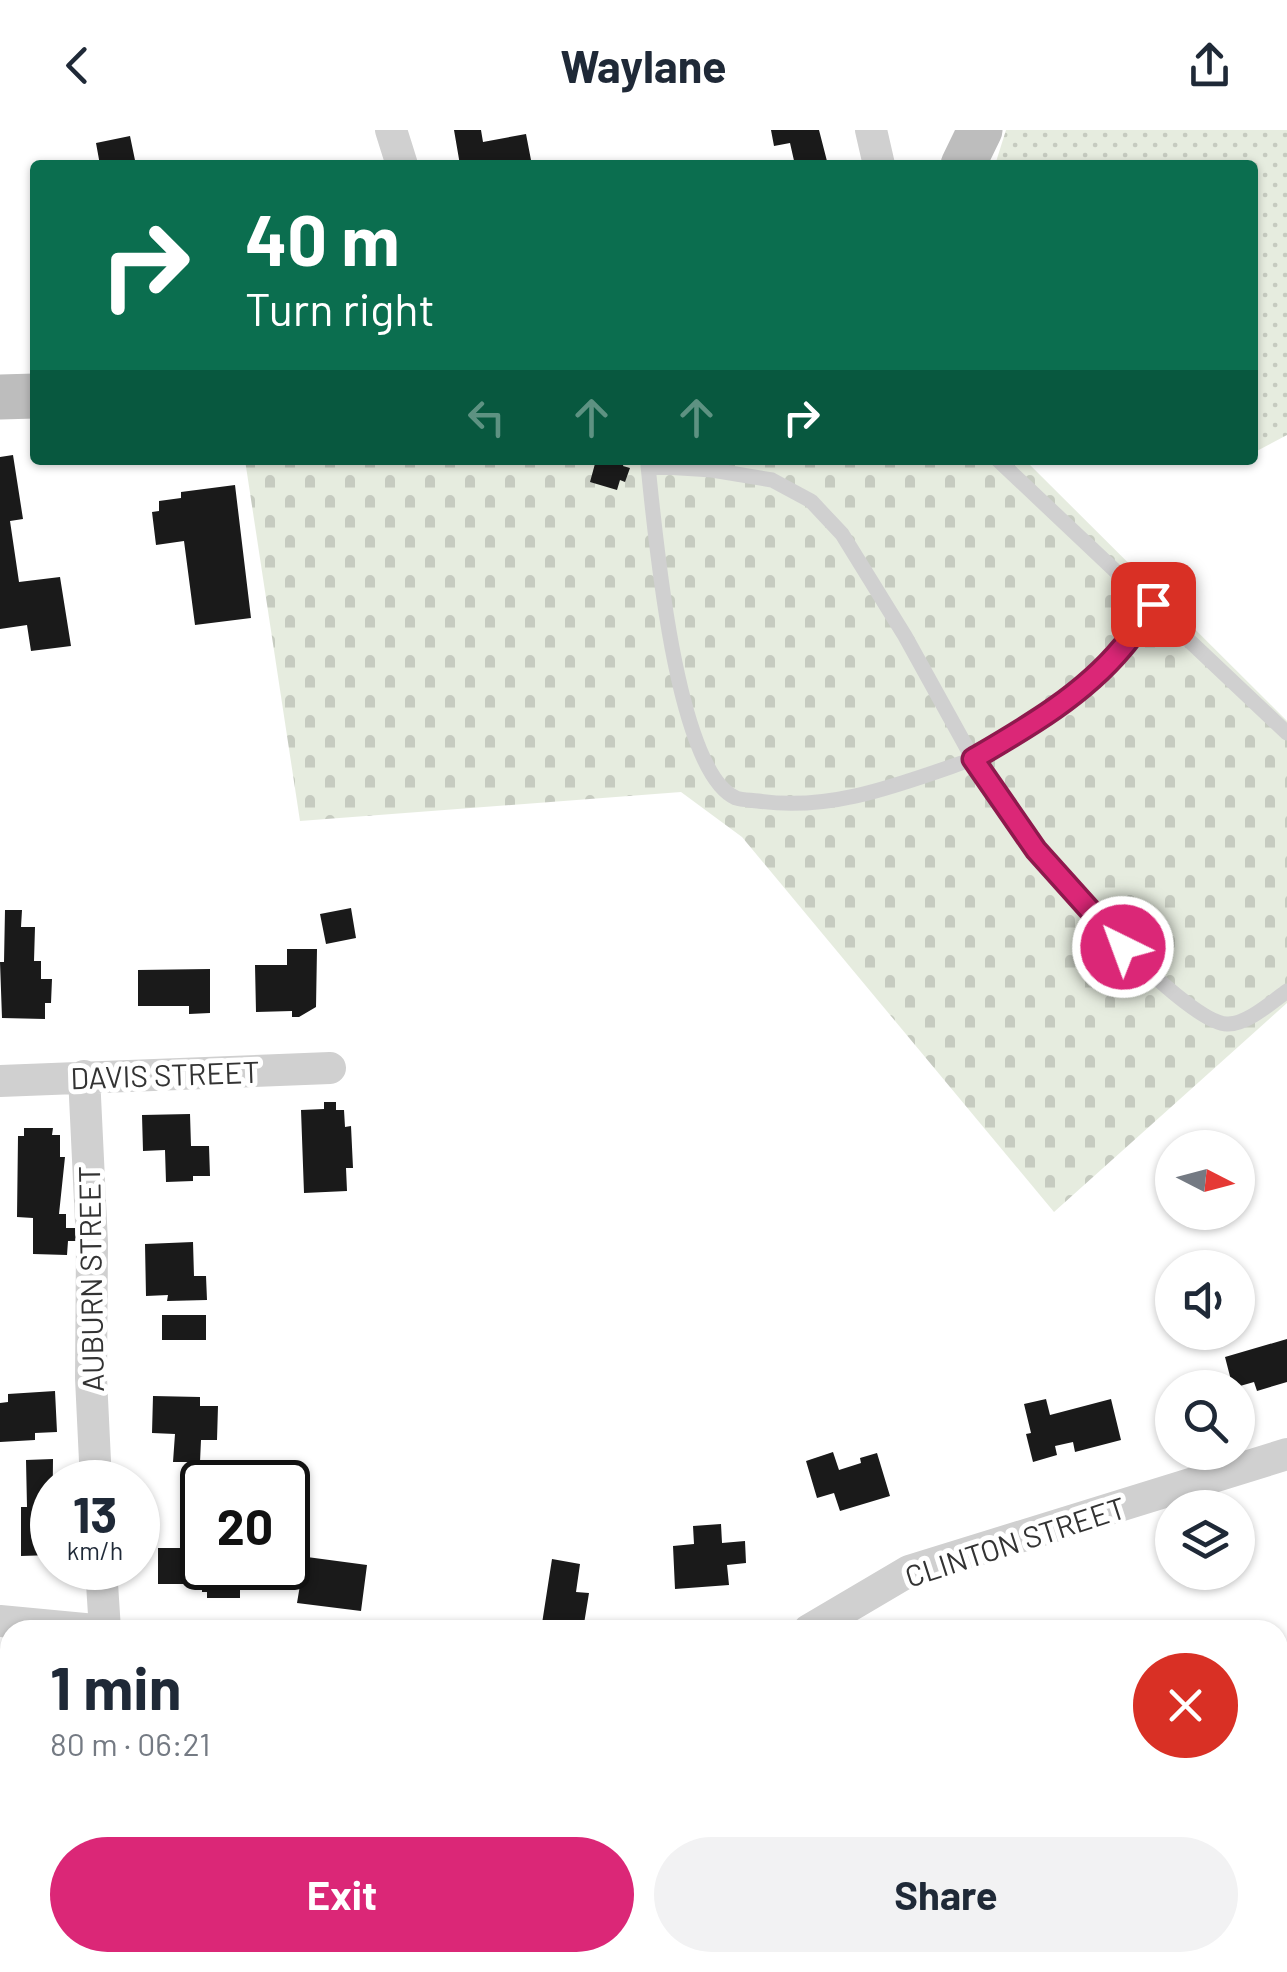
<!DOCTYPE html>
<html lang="en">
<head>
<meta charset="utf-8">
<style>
  :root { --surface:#fff; --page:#f2f2f3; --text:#1f2937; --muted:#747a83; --accent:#db2777 }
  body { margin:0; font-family:Barlow,sans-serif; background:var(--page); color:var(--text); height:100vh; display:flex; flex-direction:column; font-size:38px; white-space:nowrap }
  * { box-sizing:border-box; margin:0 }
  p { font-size:32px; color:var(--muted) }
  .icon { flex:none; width:55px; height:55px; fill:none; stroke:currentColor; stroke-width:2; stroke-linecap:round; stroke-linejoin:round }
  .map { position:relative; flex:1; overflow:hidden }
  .details { position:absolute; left:0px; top:1490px; width:1288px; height:352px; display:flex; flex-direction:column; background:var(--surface); border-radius:30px 30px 0 0; box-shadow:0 2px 8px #0004 }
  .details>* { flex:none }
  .hud { position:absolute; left:30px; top:30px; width:1228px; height:305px; border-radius:10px; box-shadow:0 2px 8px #0004; background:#0b6e4f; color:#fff; overflow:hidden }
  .needle { width:65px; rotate:96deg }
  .fabs { position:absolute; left:1155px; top:1000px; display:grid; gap:20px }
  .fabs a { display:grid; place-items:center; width:100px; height:100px; border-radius:50%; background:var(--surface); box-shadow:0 2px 8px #0004; font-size:50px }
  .speed { position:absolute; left:30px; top:1330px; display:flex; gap:20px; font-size:50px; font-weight:700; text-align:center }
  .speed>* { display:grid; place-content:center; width:130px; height:130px; border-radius:50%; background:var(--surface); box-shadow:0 2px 8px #0004; line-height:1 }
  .speed small { font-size:25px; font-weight:400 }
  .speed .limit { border:5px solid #111; border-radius:15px; background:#fff; color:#111 }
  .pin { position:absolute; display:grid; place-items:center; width:85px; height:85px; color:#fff; margin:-42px; border-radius:20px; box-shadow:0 5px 15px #0006 }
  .me { position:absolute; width:110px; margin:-55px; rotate:318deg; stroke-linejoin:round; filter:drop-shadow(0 0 8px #0008) }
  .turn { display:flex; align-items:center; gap:35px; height:210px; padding:0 50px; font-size:45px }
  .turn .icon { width:130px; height:130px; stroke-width:2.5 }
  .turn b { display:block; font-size:70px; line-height:85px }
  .lanes { display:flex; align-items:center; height:95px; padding:0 50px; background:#0003; justify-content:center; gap:50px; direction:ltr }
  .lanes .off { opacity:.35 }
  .round { display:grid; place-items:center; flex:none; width:105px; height:105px; border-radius:52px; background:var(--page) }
  .headline { display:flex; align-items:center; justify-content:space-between; height:170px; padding:0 50px }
  h1 { font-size:60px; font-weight:700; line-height:75px }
  .primary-button { display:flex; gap:20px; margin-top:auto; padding:20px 50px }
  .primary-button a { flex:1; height:115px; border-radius:60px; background:var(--accent); color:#fff; font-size:40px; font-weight:700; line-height:115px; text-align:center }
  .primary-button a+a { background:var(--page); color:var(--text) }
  header { display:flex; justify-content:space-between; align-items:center; height:130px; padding:0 50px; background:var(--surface); font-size:45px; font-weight:700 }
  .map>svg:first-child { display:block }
</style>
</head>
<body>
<header><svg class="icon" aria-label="back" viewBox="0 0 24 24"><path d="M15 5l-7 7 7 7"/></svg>Waylane<svg class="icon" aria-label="share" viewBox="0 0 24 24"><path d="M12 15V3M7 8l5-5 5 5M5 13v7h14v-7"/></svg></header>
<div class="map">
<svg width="1287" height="1842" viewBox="0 0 1287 1842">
  <defs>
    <pattern id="cemetery-stones" width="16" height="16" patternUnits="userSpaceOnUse" patternTransform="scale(2.5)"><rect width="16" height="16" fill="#e6ecdf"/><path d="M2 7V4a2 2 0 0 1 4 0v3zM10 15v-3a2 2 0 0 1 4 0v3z" fill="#c6cbc0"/></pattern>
    <pattern id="park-dots" width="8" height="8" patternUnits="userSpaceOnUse" patternTransform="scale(2.5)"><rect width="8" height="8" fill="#e6ecdf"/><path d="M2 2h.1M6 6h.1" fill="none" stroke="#c6cbc0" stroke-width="1.8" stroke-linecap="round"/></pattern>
  </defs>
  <rect width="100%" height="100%" fill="#fff"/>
  <!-- cemetery -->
  <path fill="url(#cemetery-stones)" d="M245,330H1025L1287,591V873L1054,1082L742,707L681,662L300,691Z"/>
  <!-- park -->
  <path fill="url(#park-dots)" d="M1006,0H1287V305L1253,323L1252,35H995Z"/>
  <!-- building -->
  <path fill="#1a1a1a" d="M454,0H481L483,12L526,4L531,30L508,35H460Z
    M771,0H819L828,35H795L790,13L774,16Z
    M130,6L136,35H100L96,13Z
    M13,325L23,389L10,391L19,452L60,447L71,516L31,521L27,495L0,499V327Z
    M596,330H625L623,336L630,338L625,352L620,350L617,360L590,352Z
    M235,355L251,488L195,495L184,411L156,415L152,382L159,381V371L181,368V362Z
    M351,778L356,808L326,814L320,784Z
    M5,780H22L21,797H35L34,831H41V849H52L51,873H45V889L2,888L0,832H4Z
    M287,819H317L316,877L299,887H292V881L256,882L255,835H287Z
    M210,839V883L189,884V876H138V840Z
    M324,972H336V980H344L345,997L351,996L353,1038H346L347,1061L304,1063L301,980L324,979Z
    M190,984L191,1016H209L210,1046H193V1051L166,1052L165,1020L143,1021L142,985Z
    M24,998H53L52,1005H60V1027H65L59,1084H66V1098H77V1111H68L67,1125L33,1124V1088L17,1087L18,1006H24Z
    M193,1112L194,1146H206L207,1170L167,1171L168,1165L146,1166L145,1114Z
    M162,1185H206V1210H162Z
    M1287,1209V1252L1257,1261L1254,1252L1233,1258L1225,1227Z
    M55,1261L57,1302L35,1303V1310L0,1312V1273L8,1272V1264Z
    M153,1266L200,1267V1276H218L217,1310H201L200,1332H173L175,1304L152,1303Z
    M1046,1269L1050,1285L1111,1269L1121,1310L1075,1322L1073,1312L1055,1316L1057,1325L1033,1332L1026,1304L1031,1303L1024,1274Z
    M833,1322L839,1340L861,1333L860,1328L877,1323L890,1366L840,1381L834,1363L817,1368L806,1331Z
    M53,1329L52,1425L21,1426V1377H27L26,1330Z
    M721,1394L722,1413L745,1411L746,1433L727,1435L729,1455L675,1459L673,1416L694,1414L693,1396Z
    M158,1418H202V1440L240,1441V1468H207V1462H202V1454H158Z
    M292,1425L367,1435L361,1481L297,1473L300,1455L289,1454Z
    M552,1429L580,1434L576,1462L589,1463L583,1500H541Z
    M268,1832H435L434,1842H267Z"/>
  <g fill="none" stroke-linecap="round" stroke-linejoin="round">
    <!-- lane -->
    <path stroke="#d0d0d0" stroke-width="15" d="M998,330L1287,603
      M648,336L712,340L772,350L811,371L842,404L905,506L973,629C903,653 833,682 758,671C752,670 742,670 736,668C675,642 655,400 648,336Z
      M1153,474C1143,488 1134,505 1122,518C1082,566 1026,598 973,629C993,659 1013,690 1035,719C1062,754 1187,893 1227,894C1246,895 1272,872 1287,861
      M0,1822L10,1824
      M72,1832L144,1842
      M246,1842L247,1832
      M455,1842L456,1832"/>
    <!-- street -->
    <path stroke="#d0d0d0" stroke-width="32" d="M391,0L402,35
      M871,0L879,35
      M84,946L92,1113L91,1248L96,1352
      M0,951L330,938
      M101,1438L105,1500
      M0,1491L95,1500
      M809,1500L909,1441L1287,1324"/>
    <!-- secondary -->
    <path stroke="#bdbdbd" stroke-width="45" d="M963,35L980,0
      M0,267L35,266"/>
  </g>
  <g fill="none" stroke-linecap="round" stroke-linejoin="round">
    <defs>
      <path id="route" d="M1123,817L1036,720L973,629C1026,598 1082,566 1122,518C1134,505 1143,488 1153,474"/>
    </defs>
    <!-- route casing -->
    <use href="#route" stroke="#8e194d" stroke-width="25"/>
    <!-- route -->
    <use href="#route" stroke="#db2777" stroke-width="18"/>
  </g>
  <g text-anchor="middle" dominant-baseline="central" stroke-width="10" stroke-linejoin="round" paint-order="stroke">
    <!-- street labels -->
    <g font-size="30" fill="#333" stroke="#fff">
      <text transform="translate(165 944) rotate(-2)">DAVIS STREET</text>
      <text transform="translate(90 1149) rotate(-91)">AUBURN STREET</text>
      <text transform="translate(1015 1411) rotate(-18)">CLINTON STREET</text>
    </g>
  </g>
</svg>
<div class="fabs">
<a><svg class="needle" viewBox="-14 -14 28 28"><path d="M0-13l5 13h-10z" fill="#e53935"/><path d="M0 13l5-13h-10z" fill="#747a83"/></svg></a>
<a><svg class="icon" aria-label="sound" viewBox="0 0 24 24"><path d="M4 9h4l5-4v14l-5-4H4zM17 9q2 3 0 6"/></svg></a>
<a><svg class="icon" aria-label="search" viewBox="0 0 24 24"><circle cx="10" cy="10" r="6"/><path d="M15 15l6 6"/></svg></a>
<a><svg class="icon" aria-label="layers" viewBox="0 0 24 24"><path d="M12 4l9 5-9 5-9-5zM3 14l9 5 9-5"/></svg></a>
</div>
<div class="speed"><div>13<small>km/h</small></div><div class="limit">20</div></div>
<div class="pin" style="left:1153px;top:474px;background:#d93025"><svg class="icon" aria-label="arrive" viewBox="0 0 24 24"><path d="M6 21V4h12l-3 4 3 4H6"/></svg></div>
<svg class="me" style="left:1123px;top:817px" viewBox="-20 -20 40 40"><circle r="17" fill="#db2777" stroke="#fff" stroke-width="3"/><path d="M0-11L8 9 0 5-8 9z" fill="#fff"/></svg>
<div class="hud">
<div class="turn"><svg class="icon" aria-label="right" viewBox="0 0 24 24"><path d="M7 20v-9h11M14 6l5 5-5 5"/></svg><div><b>40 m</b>Turn right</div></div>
<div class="lanes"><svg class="icon off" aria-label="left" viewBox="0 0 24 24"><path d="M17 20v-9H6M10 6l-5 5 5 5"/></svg><svg class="icon off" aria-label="ahead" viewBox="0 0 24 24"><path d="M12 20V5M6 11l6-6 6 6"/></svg><svg class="icon off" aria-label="ahead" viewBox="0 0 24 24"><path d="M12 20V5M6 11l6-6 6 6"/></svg><svg class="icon" aria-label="right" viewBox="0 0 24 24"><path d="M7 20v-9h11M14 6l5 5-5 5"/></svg></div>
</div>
<section class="details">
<div class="headline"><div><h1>1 min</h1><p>80 m · 06:21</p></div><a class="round" style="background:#d93025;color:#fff"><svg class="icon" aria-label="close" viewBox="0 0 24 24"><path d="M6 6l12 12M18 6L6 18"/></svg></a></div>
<div class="primary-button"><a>Exit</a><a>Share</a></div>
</section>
</div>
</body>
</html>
